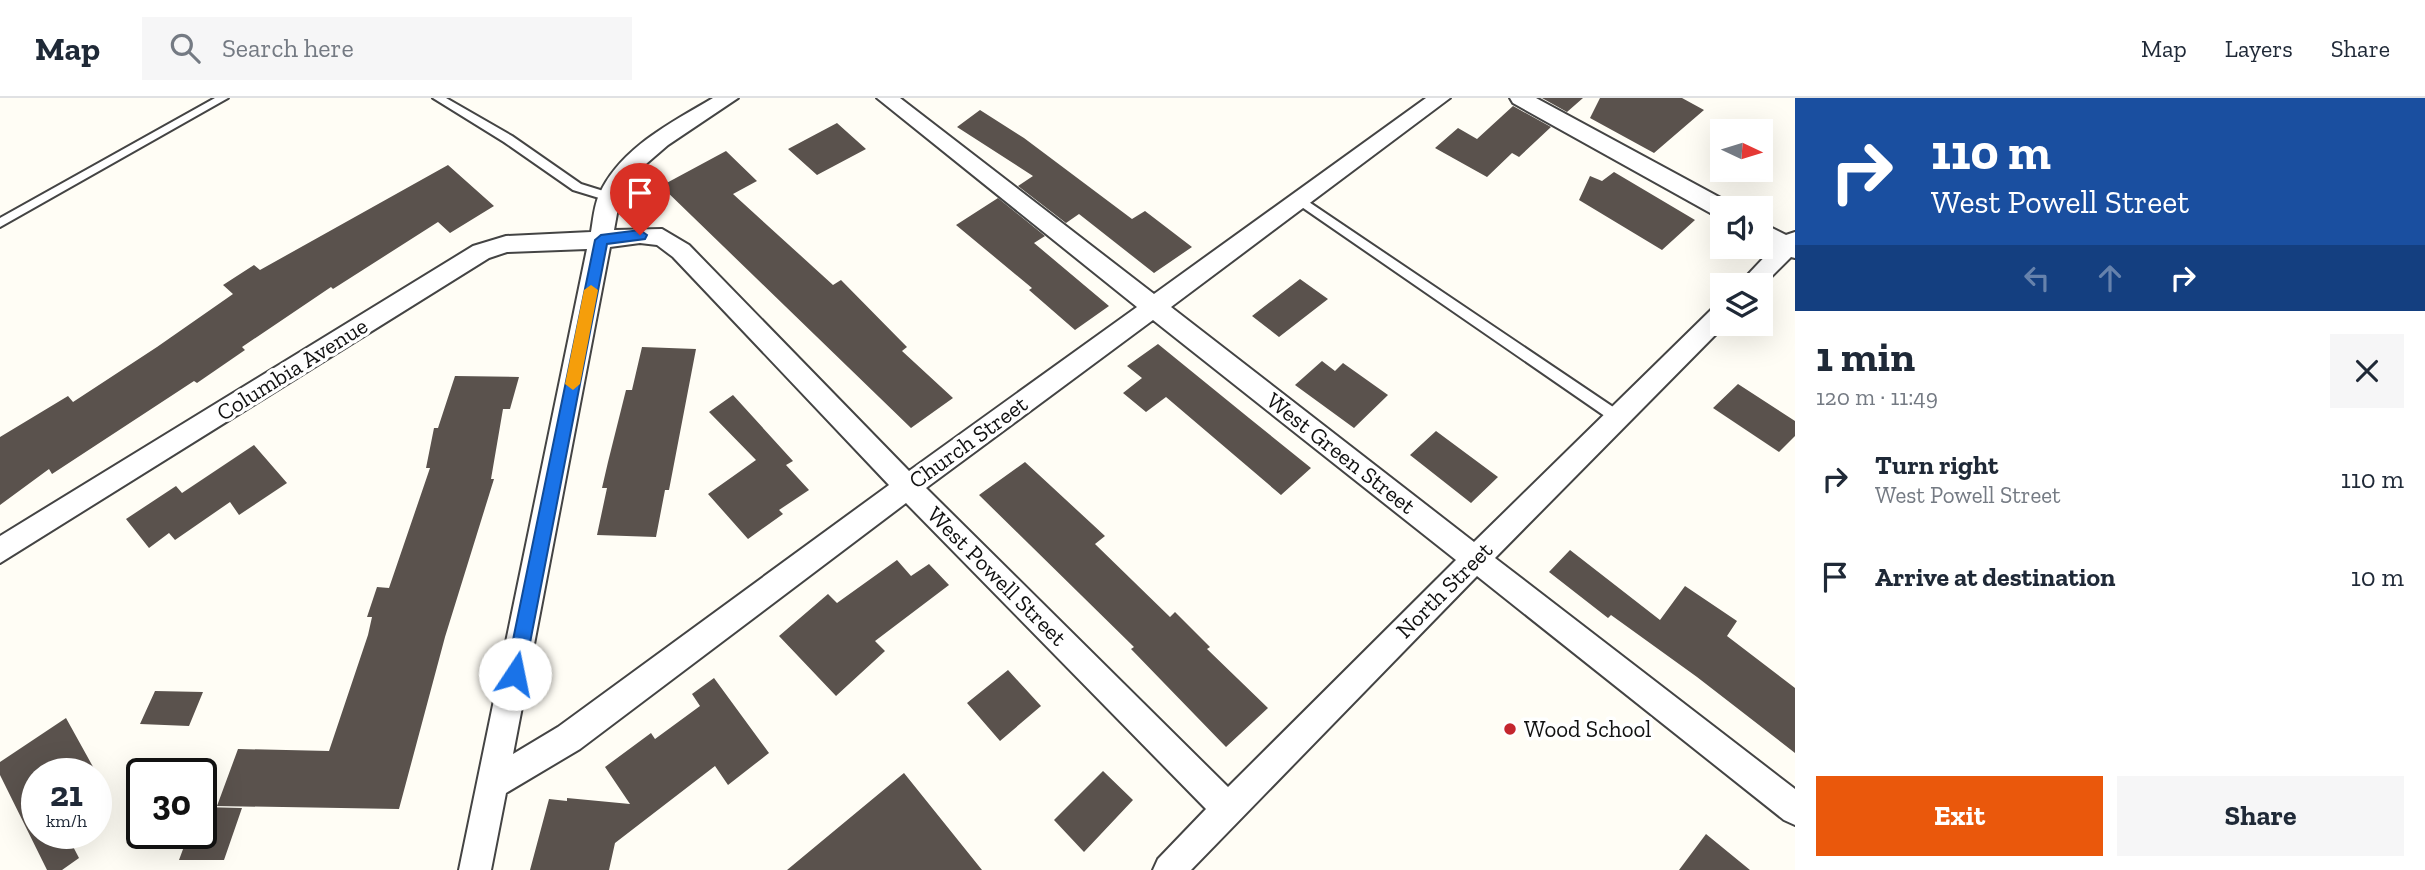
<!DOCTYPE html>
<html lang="en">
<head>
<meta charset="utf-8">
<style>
  :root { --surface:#fff; --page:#f6f6f7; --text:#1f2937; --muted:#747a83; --line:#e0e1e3; --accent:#ea580c }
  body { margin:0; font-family:"Zilla Slab",serif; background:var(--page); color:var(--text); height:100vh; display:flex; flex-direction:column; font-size:26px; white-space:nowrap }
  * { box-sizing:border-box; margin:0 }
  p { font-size:23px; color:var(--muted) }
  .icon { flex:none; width:38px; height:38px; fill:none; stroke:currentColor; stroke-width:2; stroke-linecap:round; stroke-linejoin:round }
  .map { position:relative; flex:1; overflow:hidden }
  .panel { display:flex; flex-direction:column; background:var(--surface); width:630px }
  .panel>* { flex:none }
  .banner { background:#1a4fa0; color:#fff; overflow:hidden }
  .needle { width:46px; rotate:94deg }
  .controls { position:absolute; left:1710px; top:21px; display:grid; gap:14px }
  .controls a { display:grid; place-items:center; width:63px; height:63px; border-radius:0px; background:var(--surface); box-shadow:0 7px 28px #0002; font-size:35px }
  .speed { position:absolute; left:21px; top:660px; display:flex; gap:14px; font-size:35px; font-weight:700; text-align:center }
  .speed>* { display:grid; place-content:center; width:91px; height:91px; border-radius:50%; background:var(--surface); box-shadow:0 7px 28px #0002; line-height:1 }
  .speed small { font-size:18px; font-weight:400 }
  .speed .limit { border:4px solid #111; border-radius:10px; background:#fff; color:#111 }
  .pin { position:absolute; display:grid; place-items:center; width:60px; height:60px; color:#fff; margin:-72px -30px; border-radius:50% 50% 50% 0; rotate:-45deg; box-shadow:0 0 7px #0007 }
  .pin .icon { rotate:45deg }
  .me { position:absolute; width:77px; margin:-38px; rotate:11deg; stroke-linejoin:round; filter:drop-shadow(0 0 5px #0008) }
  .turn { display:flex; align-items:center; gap:24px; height:147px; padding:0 21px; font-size:32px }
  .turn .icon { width:91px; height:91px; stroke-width:2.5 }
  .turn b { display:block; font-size:49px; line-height:60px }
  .lanes { display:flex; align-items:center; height:66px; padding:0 21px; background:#0003; justify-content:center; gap:35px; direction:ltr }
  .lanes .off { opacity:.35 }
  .round { display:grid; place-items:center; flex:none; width:74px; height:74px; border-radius:0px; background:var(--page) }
  .head { display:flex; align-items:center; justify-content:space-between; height:119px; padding:0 21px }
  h1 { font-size:42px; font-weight:700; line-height:52px }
  .primary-button { display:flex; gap:14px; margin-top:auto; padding:14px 21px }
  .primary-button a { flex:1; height:80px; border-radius:0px; background:var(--accent); color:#fff; font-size:28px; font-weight:700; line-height:80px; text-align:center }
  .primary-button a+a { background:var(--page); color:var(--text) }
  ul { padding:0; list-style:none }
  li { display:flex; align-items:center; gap:21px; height:98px; padding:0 21px }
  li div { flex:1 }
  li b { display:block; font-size:26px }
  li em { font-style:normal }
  header { display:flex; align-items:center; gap:42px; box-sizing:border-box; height:98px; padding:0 35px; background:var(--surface); border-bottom:2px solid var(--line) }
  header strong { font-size:33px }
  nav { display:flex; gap:38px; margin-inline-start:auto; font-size:24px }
  .search { width:490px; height:63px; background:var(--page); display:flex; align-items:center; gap:18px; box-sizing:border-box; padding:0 24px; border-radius:0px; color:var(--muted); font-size:26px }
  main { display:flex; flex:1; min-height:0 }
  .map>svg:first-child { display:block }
</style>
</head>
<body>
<header>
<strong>Map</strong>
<div class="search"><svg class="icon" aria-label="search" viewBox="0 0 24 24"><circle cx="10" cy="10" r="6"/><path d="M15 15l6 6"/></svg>Search here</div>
<nav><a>Map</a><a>Layers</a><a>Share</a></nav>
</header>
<main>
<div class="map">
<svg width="1795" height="772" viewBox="0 0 1795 772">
  <rect width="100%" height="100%" fill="#fffdf5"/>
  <!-- building -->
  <path fill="#5a524d" d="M1542,0H1583L1567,14Z
    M1600,0H1682L1704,12L1654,55L1590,20Z
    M1513,8L1551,29L1519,59L1512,55L1487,79L1435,50L1458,30L1477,41Z
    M980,12L1024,40L1132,121L1145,113L1192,149L1154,175L1079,116L1066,125L1018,88L1033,78L957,29Z
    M837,25L866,51L817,77L788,51Z
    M726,53L757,83L733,96L833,187L841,182L907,249L902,253L953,300L911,330L661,88Z
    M448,67L494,108L450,135L438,124L333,191L331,189L242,249L245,252L197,285L194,283L52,376L49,371L0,407V339L68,298L73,304L157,249L233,196L223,187L254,167L260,172Z
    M1614,74L1695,122L1662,152L1579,102L1590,78L1602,83Z
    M998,100L1045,138L1034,145L1109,208L1075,232L1029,192L1032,190L956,127Z
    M1300,181L1328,201L1279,239L1252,218Z
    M1158,246L1249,320L1311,370L1281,397L1166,299L1146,314L1123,295L1142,280L1127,268Z
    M642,249L696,251L669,392H665L656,439L597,437L607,390H602L608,364L626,292H632Z
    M1322,263L1335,273L1343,265L1388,297L1354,330L1295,287Z
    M455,278L519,279L510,311H503L491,381H494L445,539L399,711L217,708L238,651L329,653L368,537L372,519H367L377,489L389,490L430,370H426L434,330H438Z
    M1738,286L1795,323V338L1779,354L1713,310Z
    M733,297L793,363L786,367L809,392L779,412L783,416L748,441L708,396L756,362L709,314Z
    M1436,333L1498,379L1471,405L1410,357Z
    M254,347L287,385L239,417L230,404L175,442L169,435L149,450L126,421L176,388L182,395Z
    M1025,364L1105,438L1095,446L1170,519L1175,514L1210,549L1207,551L1268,610L1226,649L1131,551L1134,549L979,397Z
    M1570,452L1660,522L1685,488L1737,523L1727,538L1795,590V655L1697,579L1611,517L1608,520L1549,474Z
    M897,462L911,478L929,466L949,487L875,543L885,553L836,598L779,538L828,496L837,505Z
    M1008,572L1041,608L1000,643L967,605Z
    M714,580L769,655L728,687L715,668L615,745L609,772H530L549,701L567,703V700L630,706L605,669L651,635L655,641L700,608L692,596Z
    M155,593L203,594L189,628L140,626Z
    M66,620L97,676H37V735H66L79,760L62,772H47L0,677V664Z
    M1103,673L1133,702L1084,754L1054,722Z
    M904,675L982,772H787Z
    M201,709L242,710L224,762H179L189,735H201Z
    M1706,736L1750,772H1679Z"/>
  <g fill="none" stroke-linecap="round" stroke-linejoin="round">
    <defs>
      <path id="lane" d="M215,0H228L0,129V120Z
        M433,0H446L512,38L581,86L613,96L615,99L609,103L573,92L504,44Z
        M1300,98L1622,315L1624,319L1622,323H1612L1296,105L1294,102Z"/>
      <path id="street" d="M713,0H738L668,47L639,72L620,99L614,132L662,131L689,147L909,373L1137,209L877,0H900L1154,196L1426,0H1450L1171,209L1474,444L1714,209L1722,206V226H1726L1495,460L1795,691V727L1784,722L1477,478L1191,772H1153L1158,761L1206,711L906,405L580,651L506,695L491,772H459L587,151L507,154L489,160L0,465V438L473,148L506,138L591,134C593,123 594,108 599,97C620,50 671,25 713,0ZM640,145L657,147L673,159L889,387L558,629L513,656L610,149ZM1153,222L1456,462L1228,689L926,390Z
        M1510,0H1536L1730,105L1732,110H1722V119L1714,117L1513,5Z
        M1760,124L1786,137L1795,134V160L1791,159L1760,190V187H1738L1773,150L1760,143Z"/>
    </defs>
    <!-- lane casing -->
    <use href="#lane" stroke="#444" stroke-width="4"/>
    <!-- street casing -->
    <use href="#street" stroke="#444" stroke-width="4"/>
    <!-- lane -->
    <use href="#lane" fill="#fff" fill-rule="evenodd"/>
    <!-- street -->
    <use href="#street" fill="#fff" fill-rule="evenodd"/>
  </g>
  <!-- route -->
  <path fill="#1a73e8" stroke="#114b97" stroke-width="2" d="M640,132L647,137L645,141L607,146L524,576L521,582L515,584L508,582L506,576L595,142L601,137Z"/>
  <!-- slow -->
  <path fill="#f59e0b" d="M591,187L598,192L580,286L573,292L565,286L584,192Z"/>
  <!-- markers -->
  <circle fill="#c4262e" stroke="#fff" stroke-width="2.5" cx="1510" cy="631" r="7"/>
  <g text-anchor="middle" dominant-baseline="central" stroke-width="7" stroke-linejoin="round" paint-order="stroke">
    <!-- street labels -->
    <g font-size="23" fill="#111" stroke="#fff">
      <text transform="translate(292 271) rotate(-32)">Columbia Avenue</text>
      <text transform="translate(968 344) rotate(-36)">Church Street</text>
      <text transform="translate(1341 355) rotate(38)">West Green Street</text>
      <text transform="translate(997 478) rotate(45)">West Powell Street</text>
      <text transform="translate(1444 492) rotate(-45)">North Street</text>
    </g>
    <!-- poi labels -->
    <g font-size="23" fill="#111" stroke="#fff" text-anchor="start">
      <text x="1524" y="631">Wood School</text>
    </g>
  </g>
</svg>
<div class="controls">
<a><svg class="needle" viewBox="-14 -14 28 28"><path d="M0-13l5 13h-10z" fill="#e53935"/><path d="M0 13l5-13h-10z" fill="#747a83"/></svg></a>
<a><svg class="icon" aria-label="sound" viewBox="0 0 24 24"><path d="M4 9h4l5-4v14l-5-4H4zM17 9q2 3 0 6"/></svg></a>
<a><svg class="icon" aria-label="layers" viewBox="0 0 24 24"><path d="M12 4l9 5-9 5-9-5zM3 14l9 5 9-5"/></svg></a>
</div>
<div class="speed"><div>21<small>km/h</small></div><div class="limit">30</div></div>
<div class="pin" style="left:640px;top:137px;background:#d93025"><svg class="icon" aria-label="arrive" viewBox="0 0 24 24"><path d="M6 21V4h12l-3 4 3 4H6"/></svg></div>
<svg class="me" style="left:515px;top:576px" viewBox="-20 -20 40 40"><circle r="19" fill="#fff"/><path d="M0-13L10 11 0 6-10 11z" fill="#1a73e8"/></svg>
</div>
<section class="panel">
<div class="banner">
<div class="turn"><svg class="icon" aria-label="right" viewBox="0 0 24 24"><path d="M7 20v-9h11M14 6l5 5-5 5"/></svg><div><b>110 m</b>West Powell Street</div></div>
<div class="lanes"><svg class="icon off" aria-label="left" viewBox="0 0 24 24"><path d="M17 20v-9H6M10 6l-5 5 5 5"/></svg><svg class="icon off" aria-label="ahead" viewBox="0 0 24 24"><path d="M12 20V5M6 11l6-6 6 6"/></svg><svg class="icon" aria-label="right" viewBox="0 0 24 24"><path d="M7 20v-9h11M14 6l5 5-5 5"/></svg></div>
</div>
<div class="head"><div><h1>1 min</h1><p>120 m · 11:49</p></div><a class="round"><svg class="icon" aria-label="close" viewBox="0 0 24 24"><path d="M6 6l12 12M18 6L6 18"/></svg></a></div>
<ul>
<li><svg class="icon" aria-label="right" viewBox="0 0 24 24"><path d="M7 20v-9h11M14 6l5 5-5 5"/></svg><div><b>Turn right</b><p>West Powell Street</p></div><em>110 m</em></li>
<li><svg class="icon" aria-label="arrive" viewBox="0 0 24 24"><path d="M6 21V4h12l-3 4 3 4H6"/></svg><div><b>Arrive at destination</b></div><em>10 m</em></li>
</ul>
<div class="primary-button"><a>Exit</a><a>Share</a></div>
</section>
</main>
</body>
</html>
